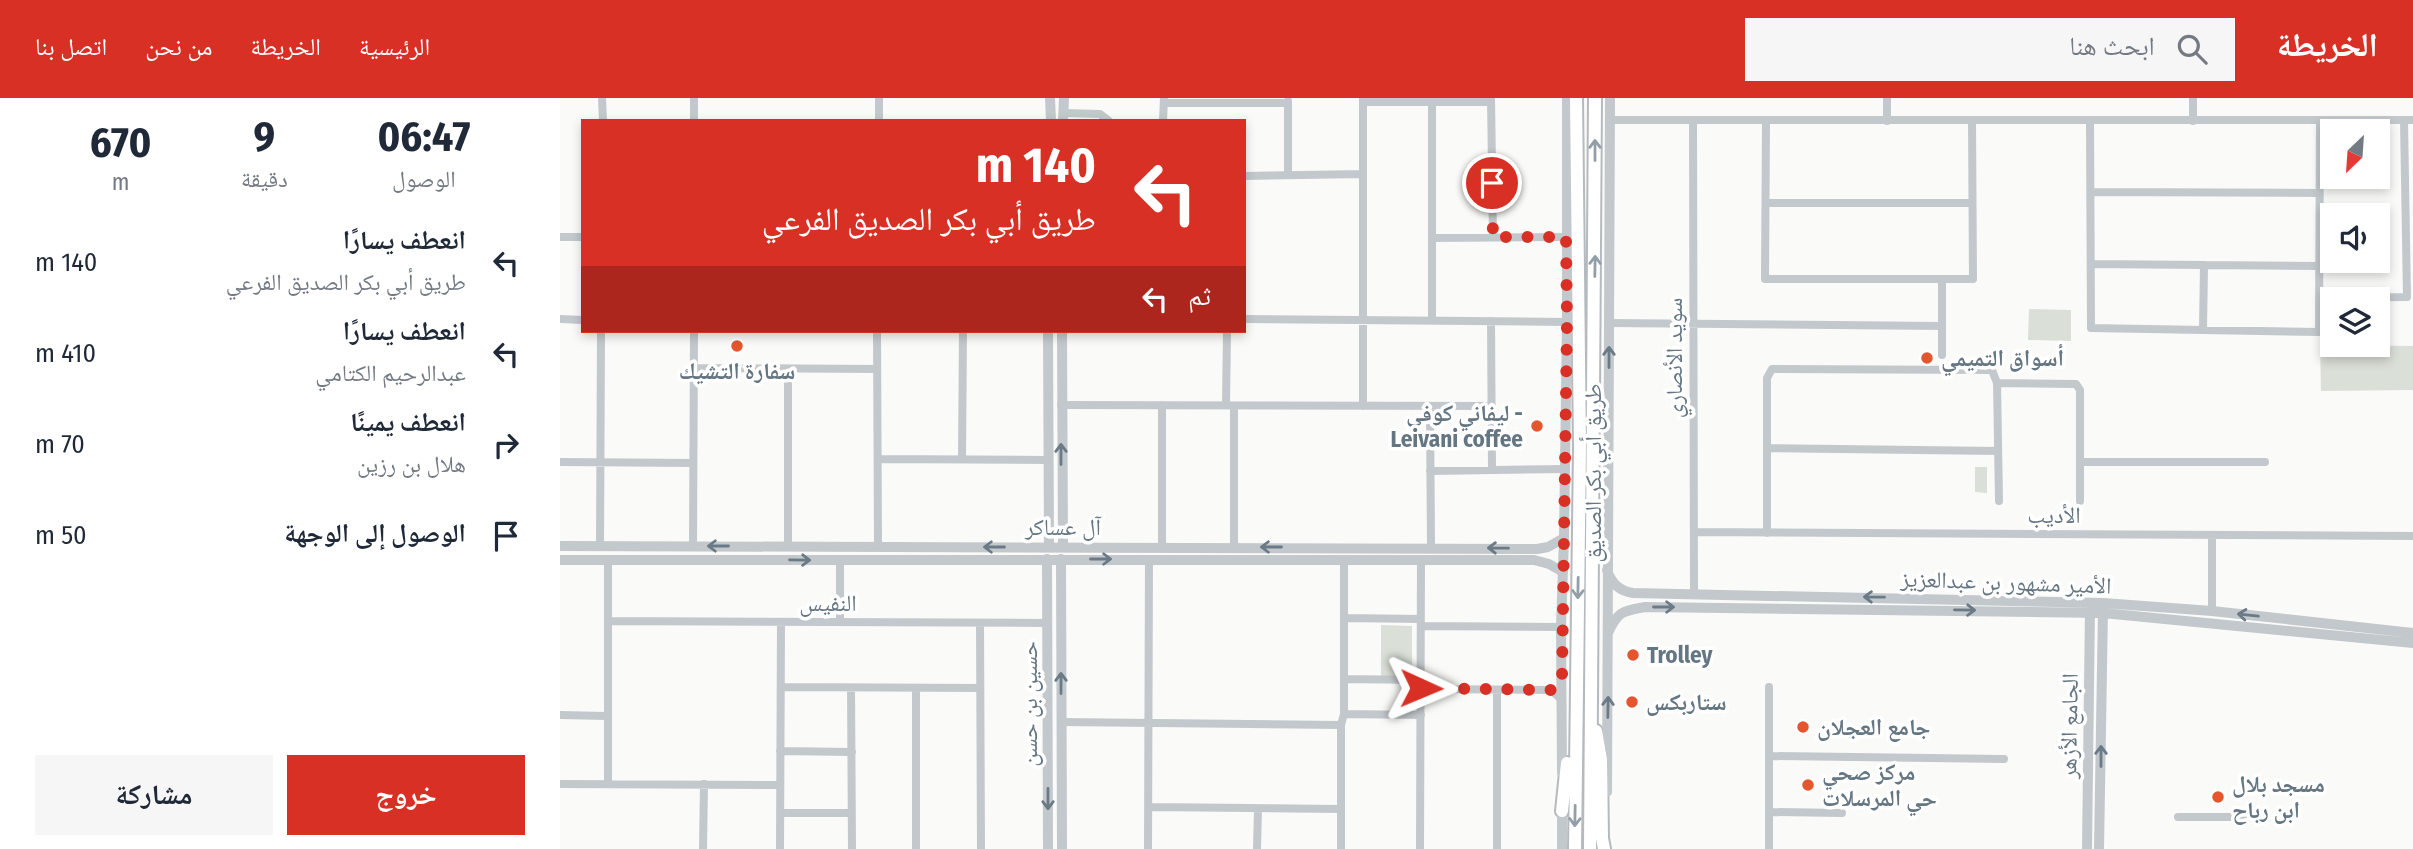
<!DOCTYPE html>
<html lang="ar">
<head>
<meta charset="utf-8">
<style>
  :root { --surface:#fff; --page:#f6f6f7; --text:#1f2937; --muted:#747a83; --accent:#d93025 }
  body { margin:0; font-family:"Fira Sans Condensed","Noto Naskh Arabic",sans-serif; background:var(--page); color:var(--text); direction:rtl; height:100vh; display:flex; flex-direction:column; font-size:26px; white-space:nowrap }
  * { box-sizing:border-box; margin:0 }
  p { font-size:23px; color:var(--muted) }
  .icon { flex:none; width:38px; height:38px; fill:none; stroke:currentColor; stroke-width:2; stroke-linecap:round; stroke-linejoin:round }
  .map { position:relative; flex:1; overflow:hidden; direction:ltr }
  .sheet { display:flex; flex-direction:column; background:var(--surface); width:560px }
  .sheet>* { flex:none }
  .banner { position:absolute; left:21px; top:21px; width:665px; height:214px; border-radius:0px; box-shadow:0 4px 10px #0003; direction:rtl; background:#d93025; color:#fff; overflow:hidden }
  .needle { width:46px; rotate:205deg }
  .buttons { position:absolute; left:1760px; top:21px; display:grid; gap:14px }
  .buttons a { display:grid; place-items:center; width:70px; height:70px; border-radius:0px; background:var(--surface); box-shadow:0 4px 10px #0003; font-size:35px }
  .pin { position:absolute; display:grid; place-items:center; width:60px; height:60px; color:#fff; margin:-30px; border:4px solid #fff; border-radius:50%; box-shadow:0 2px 7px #0007 }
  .me { position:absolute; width:77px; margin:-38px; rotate:91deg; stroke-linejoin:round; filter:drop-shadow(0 0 5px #0008) }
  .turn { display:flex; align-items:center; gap:24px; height:147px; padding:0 35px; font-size:32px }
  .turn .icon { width:91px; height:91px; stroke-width:2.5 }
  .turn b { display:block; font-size:49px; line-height:60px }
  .then { display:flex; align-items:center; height:66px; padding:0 35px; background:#0003; gap:14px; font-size:26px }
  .eta { display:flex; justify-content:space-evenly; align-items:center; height:119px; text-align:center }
  .eta b { font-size:42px; font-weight:700; line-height:49px }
  .cta { display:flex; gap:14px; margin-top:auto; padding:14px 35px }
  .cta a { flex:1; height:80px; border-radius:0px; background:var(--accent); color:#fff; font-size:28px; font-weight:700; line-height:80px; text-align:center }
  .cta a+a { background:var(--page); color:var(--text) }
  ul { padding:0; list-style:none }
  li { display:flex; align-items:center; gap:21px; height:91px; padding:0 35px }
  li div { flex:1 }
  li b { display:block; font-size:26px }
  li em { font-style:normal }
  header { display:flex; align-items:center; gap:42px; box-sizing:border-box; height:98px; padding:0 35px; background:var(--accent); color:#fff }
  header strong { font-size:33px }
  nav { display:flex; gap:38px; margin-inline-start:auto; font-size:24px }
  .search { width:490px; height:63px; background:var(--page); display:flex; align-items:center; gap:18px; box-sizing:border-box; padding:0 24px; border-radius:0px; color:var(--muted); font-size:26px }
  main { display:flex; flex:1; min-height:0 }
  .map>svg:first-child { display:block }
</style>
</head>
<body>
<header>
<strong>الخريطة</strong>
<div class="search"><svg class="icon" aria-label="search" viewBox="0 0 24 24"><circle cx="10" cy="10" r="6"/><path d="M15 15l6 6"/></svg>ابحث هنا</div>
<nav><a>الرئيسية</a><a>الخريطة</a><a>من نحن</a><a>اتصل بنا</a></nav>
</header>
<main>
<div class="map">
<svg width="1853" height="751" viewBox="0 0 1853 751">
  <rect width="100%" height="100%" fill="#fafaf8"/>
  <!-- green -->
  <path fill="#dadfd7" d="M1771,206L1773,247L1853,248V292L1761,293L1760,245H1772Z
    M1469,211L1511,212V243L1468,242Z
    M1415,369H1427V395L1415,394Z
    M821,527L852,528V579H821Z"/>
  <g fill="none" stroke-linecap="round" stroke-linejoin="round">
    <defs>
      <path id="primary" d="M1036,633L1041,662L1042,740L1044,751
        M1002,713L1007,665
        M1015,751L1020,349L1016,0
        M1030,751L1035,0"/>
    </defs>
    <!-- primary casing -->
    <use href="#primary" stroke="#b5babe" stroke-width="16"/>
    <!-- minor -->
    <path stroke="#c3c8cc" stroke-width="8" d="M42,0L43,23
      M134,0V23
      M803,0V308
      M931,0L933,139
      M1633,0V23
      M872,3V222
      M803,4H931
      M604,5H728
      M504,15L540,16L549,23
      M1050,22H1853
      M1206,22L1205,181H1413L1412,23
      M1530,22L1531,230L1759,234L1760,23
      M319,23V0
      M603,23L604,0
      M1133,23L1134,497
      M1327,23V0
      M728,76V3
      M684,78L803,76
      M1531,94L1759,95
      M1206,105H1412
      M0,139H23
      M872,140L1006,139
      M1532,166L1759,168
      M1759,200L1847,199L1844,23
      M0,221L23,222
      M684,221L1007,224
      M931,223L932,372
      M1049,225L1382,228
      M1643,232L1644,167
      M317,233L318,448
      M1382,257V181
      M134,270L317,271
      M1437,285L1516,286L1520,292V403
      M666,306L667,233
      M501,307L932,308
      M602,307V448
      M674,308V449
      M870,308L871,450
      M1208,350L1438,353
      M318,361L488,362
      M402,361L403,233
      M0,364L133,365
      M1520,364H1705
      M870,373L1005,371
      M1134,434L1853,438
      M1207,435V280L1212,271L1432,272L1437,285L1439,403
      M1652,437V513
      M133,448L134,233
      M228,448V271
      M40,449L41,233
      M48,462V686
      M280,462V523
      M784,520L860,521
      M48,523L488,525
      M420,525L421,751
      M861,528L1001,529
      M784,581L861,582
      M221,589L419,590
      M291,590L292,751
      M861,591L991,592L1001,601
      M784,616L861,617
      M0,617L47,618
      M501,624L781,627
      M220,653L292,654
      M1209,658L1444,661
      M0,686L220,687
      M589,709L781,711
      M1209,714L1282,715
      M220,715H291
      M1618,719H1692
      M143,751L144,686
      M220,751L221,524
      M356,751V590
      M588,751L589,461
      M697,751L698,711
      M781,751V627L784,616V463
      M860,751L861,462
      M937,751V592
      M1209,751V589"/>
    <!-- tertiary -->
    <path stroke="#c3c8cc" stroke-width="10" d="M490,0L491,23
      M503,23L504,0
      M488,233L489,449
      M502,233L503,449
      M0,448L977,451L988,449L1004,440
      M487,461L488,751
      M501,461L502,751
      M0,462H974L989,466L1003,474
      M1047,472C1051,485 1059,493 1073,495L1543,505L1652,513L1853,535
      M1048,535C1058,513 1063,513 1085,509L1543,515L1853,545
      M1002,675L1001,529L1004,440L1007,224V0
      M1047,694L1050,0
      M1002,707V751
      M1527,751L1530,509
      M1539,751L1543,510"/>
    <!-- primary -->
    <use href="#primary" stroke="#fff" stroke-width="12"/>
  </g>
  <!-- one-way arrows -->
  <defs><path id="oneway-shaft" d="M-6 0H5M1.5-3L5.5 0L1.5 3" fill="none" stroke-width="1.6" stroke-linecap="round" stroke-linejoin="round" transform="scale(1.75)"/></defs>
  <g stroke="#939fa8">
    <use href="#oneway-shaft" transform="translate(1035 52) rotate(-90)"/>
    <use href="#oneway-shaft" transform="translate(1035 168) rotate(-89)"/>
    <use href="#oneway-shaft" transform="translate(1018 490) rotate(91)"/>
    <use href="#oneway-shaft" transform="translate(1015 718) rotate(91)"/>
  </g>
  <g stroke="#6a7a87">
    <use href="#oneway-shaft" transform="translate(1049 259) rotate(-90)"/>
    <use href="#oneway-shaft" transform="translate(501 356) rotate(-90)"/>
    <use href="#oneway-shaft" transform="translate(158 448) rotate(-180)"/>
    <use href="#oneway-shaft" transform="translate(434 449) rotate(-180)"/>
    <use href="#oneway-shaft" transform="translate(711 449) rotate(-180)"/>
    <use href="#oneway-shaft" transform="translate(938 450) rotate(-179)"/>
    <use href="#oneway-shaft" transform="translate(541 461)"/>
    <use href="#oneway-shaft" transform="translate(240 462) rotate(1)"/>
    <use href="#oneway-shaft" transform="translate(1314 499) rotate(-179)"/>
    <use href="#oneway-shaft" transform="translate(1104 509)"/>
    <use href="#oneway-shaft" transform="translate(1405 512) rotate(1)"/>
    <use href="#oneway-shaft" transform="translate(1688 517) rotate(-174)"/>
    <use href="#oneway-shaft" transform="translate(501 585) rotate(-90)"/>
    <use href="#oneway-shaft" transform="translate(1048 609) rotate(-89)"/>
    <use href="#oneway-shaft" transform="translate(1541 658) rotate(-90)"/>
    <use href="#oneway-shaft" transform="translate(488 701) rotate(90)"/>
  </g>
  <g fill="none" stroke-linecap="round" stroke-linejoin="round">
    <!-- route -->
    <path stroke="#d93025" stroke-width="12" stroke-dasharray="0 21.6" d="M861,590L991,592L1002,582L1007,224L1006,139H933L932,85"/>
  </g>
  <!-- markers -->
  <g fill="#e4572e" stroke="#fff" stroke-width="2.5">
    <circle cx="177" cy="248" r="7"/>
    <circle cx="1367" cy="260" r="7"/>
    <circle cx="977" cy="328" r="7"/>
    <circle cx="1073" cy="557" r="7"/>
    <circle cx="1072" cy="604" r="7"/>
    <circle cx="1243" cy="629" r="7"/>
    <circle cx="1248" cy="687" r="7"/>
    <circle cx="1658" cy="699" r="7"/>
  </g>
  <g text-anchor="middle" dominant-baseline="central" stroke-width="7" stroke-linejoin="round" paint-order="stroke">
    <!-- street labels -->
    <g font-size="23" fill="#657683" stroke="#fff">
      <text transform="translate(1114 260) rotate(-90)">سويد الأنصاري</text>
      <text transform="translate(1033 375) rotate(-90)">طريق أبي بكر الصديق</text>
      <text x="1494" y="417">الأديب</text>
      <text x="503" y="429">آل عساكر</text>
      <text transform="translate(1446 484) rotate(2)">الأمير مشهور بن عبدالعزيز</text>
      <text x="268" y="505">النفيس</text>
      <text transform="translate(469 606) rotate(-90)">حسين بن حسن</text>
      <text transform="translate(1509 628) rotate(-89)">الجامع الأزهر</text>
    </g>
    <!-- poi labels -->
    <g font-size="23" font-weight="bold" fill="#657683" stroke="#fff" text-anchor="start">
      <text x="1381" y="260">أسواق التميمي</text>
      <text x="177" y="273" text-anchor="middle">سفارة التشيك</text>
      <text x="963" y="315" text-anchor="end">ليفاني كوفي -<tspan x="963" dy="26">Leivani coffee</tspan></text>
      <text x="1087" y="557">Trolley</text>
      <text x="1086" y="604">ستاربكس</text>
      <text x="1257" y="629">جامع العجلان</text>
      <text x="1262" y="674">مركز صحي<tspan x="1262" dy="26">حي المرسلات</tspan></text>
      <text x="1672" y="686">مسجد بلال<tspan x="1672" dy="26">ابن رباح</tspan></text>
    </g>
  </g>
</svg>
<div class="buttons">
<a><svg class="needle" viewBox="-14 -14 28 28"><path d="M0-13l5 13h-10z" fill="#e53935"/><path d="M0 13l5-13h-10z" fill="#747a83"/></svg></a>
<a><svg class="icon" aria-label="sound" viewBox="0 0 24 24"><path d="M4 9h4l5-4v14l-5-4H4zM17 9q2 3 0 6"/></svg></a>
<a><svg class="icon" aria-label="layers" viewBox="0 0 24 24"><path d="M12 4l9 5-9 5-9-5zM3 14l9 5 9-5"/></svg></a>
</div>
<div class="pin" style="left:932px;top:85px;background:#d93025"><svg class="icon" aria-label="arrive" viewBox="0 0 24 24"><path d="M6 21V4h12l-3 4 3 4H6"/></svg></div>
<svg class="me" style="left:861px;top:590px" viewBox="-20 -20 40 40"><path d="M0-17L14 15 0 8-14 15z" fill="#d93025" stroke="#fff" stroke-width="4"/></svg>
<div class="banner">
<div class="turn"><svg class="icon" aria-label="left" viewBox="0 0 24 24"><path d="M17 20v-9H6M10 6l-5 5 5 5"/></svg><div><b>140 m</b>طريق أبي بكر الصديق الفرعي</div></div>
<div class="then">ثم<svg class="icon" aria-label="left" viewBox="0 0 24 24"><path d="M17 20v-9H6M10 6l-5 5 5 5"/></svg></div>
</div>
</div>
<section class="sheet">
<div class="eta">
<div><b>06:47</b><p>الوصول</p></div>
<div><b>9</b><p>دقيقة</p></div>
<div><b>670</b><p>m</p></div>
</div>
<ul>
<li><svg class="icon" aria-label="left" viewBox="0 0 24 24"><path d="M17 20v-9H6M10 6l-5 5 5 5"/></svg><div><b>انعطف يسارًا</b><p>طريق أبي بكر الصديق الفرعي</p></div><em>140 m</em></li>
<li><svg class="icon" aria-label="left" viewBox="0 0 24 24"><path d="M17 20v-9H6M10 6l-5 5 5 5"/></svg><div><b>انعطف يسارًا</b><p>عبدالرحيم الكتامي</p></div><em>410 m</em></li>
<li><svg class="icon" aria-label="right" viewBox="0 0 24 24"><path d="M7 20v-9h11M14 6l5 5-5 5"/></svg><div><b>انعطف يمينًا</b><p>هلال بن رزين</p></div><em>70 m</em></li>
<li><svg class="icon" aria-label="arrive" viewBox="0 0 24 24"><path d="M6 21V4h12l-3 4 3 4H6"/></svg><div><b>الوصول إلى الوجهة</b></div><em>50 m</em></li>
</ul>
<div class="cta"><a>خروج</a><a>مشاركة</a></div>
</section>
</main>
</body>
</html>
